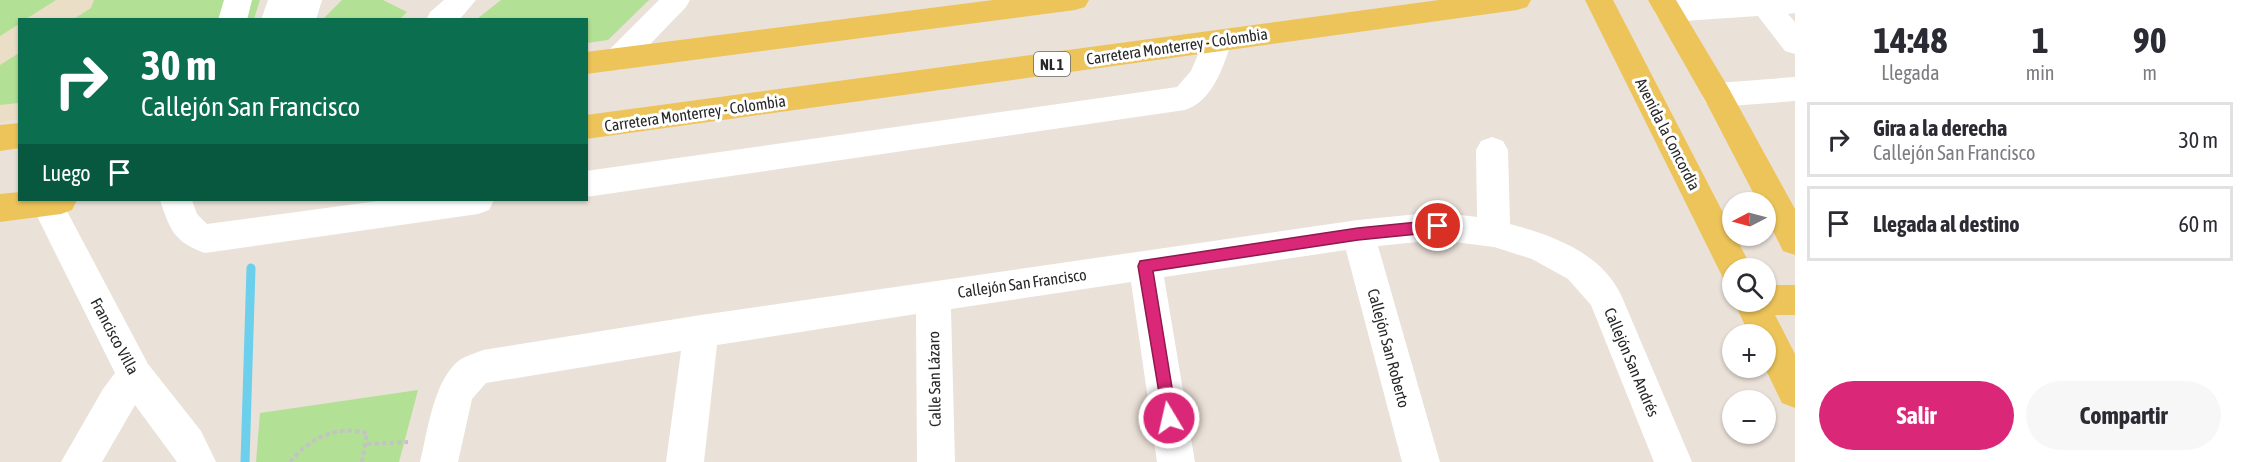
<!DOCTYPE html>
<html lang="es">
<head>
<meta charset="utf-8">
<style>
  :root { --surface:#fff; --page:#f7f7f7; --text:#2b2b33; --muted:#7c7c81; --line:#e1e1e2; --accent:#db2777 }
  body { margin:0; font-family:"Asap Condensed",sans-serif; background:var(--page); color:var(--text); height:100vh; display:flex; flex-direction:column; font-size:22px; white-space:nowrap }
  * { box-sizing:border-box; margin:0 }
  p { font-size:20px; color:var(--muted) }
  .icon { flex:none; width:33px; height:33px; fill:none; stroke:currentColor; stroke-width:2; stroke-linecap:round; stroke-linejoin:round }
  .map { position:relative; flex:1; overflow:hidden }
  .side { display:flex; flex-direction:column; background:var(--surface); width:450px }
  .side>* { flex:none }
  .banner { position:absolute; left:18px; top:18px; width:570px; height:183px; border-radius:0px; box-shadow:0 2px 4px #0004; background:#0b6e4f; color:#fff; overflow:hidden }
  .needle { width:39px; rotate:264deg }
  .fabs { position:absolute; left:1722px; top:192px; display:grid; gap:12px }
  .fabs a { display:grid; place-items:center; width:54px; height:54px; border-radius:50%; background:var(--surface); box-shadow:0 2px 4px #0004; font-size:30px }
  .pin { position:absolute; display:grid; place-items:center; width:51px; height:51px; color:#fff; margin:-26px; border:3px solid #fff; border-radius:50%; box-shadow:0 2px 6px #0007 }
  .me { position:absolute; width:66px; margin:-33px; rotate:351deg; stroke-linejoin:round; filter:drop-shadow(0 0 4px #0008) }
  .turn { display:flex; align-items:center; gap:21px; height:126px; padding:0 24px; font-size:27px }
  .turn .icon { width:78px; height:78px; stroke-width:2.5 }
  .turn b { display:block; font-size:42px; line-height:51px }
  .then { display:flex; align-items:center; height:57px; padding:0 24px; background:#0003; gap:12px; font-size:22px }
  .eta { display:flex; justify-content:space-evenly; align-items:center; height:102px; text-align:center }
  .eta b { font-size:36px; font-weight:700; line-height:42px }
  .action { display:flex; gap:12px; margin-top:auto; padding:12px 24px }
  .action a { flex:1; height:69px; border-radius:36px; background:var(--accent); color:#fff; font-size:24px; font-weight:700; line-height:69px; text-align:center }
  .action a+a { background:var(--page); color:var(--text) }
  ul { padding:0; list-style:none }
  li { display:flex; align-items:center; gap:18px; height:75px; margin:0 12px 9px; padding:0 12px; border:3px solid var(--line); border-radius:0px }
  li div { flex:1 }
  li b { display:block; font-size:22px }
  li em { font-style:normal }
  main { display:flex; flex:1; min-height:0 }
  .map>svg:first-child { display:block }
</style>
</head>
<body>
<main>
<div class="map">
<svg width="1795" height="462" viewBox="0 0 1795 462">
  <rect width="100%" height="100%" fill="#eae1d8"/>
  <!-- education -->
  <path fill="#ebdec7" d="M0,0H198L192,19L20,20L19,119L0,122Z"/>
  <!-- green -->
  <path fill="#b2e095" d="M0,0H56L26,19L20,20L19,24L0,36Z
    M94,0H260L254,19L72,20L91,8Z
    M342,0H383L407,12L400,19H323Z
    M501,0H649L608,40L587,43L586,20L477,19Z
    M19,53V103L0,105V65Z
    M418,390L399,462H256L260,413Z"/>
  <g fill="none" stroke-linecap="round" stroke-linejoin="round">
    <!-- stream -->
    <path stroke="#6ccfeb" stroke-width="9" d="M245,462L251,268"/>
    <!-- path -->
    <path stroke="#c3c3c3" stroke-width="4" stroke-dasharray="4.5 3" stroke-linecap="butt" d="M367,444L408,442
      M290,462C310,438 336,425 367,433L362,462"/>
    <!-- minor -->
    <path fill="#fff" fill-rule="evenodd" d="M224,0H252L247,20H218Z
      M268,0H322L316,20H261Z
      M444,0H476L459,20H426L430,12Z
      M659,0H690L686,7L628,67L618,70L608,67L603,59L608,51Z
      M1668,0H1795V13L1788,14L1795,22V54L1785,51L1758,16L1668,22L1658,18L1654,11L1658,4Z
      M1217,30L1227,33L1232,41C1223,67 1213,101 1185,110L586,197V171L1177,87L1191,71L1207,33Z
      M1795,77V101L1717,107L1706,103L1702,95L1706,87L1717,83Z
      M1492,137L1503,141L1508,150L1510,224C1554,236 1602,253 1622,297L1692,462H1654L1591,305L1568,279L1532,259L1494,247L1438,240L1378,246L1440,462H1402L1346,250L1164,277L1195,462H1157L1131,282L951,309L955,462H917L916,314L717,345L704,462H666L681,351L486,383L472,399L458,462H420C427,433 433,387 454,365C461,357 473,354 483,350L701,315L1358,220L1438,212L1477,217L1476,150L1481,141Z
      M31,200H61L148,364L201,431L216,462H177L135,405L102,462H61L103,389L115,373L30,202Z
      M160,200H192L197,214L207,224L385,200H494L489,210L478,214L205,253C174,242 170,230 160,200Z"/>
    <!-- major -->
    <path fill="#edc45a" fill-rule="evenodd" d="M993,0H1089L1085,7L1075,10L586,74V52Z
      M1439,0H1531L1527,7L1517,10L586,139V115Z
      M1585,0H1613L1732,230V236H1735L1752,268H1732V282L1723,278Z
      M1648,0H1676L1728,87L1795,209V255L1783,251L1766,217V202H1758L1706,102Z
      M20,123V148L0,151V125Z
      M20,192V200H77L72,210L61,214L0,222V194Z
      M1766,285H1795V315H1775L1795,354V408L1782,403L1765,368L1766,334H1749L1734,302H1766Z"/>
  </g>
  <!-- route -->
  <path fill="#db2777" stroke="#8e194d" stroke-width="1.5" d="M1438,220L1443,222L1445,226L1443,230L1438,232L1358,240L1153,271L1177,418L1174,423L1169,426L1164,423L1138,266L1140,261L1358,228Z"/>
  <g text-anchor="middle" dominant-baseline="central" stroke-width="6" stroke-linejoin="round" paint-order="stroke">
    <!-- shield labels -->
    <rect fill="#fff" stroke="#686868" stroke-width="1.5" x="1034" y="52" width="36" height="24" rx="4.5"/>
    <g font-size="15" font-weight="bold" fill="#272727">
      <text x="1052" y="64">NL 1</text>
    </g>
    <!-- street labels -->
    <g font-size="16" fill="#272727" stroke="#fff">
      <text transform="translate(1177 46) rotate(-8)">Carretera Monterrey - Colombia</text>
      <text transform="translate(695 113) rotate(-8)">Carretera Monterrey - Colombia</text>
      <text transform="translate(1668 134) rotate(63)">Avenida la Concordia</text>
      <text transform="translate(1022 283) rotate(-8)">Callejón San Francisco</text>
      <text transform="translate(115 336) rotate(62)">Francisco Villa</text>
      <text transform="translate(1389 348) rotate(75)">Callejón San Roberto</text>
      <text transform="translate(1632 362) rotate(67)">Callejón San Andrés</text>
      <text transform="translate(934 379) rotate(-91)">Calle San Lázaro</text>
    </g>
  </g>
</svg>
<div class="fabs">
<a><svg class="needle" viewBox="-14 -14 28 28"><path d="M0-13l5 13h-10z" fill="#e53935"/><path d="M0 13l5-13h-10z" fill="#7c7c81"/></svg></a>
<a><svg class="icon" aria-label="search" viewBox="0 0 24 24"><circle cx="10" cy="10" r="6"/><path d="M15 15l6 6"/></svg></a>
<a>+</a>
<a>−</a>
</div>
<div class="pin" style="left:1438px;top:226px;background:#d93025"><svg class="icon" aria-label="arrive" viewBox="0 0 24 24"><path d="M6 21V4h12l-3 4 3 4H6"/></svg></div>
<svg class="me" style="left:1169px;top:418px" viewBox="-20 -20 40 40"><circle r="17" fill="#db2777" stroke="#fff" stroke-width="3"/><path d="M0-11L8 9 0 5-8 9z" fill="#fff"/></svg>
<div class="banner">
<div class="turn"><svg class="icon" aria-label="right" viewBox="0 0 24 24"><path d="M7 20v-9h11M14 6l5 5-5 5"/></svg><div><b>30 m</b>Callejón San Francisco</div></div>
<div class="then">Luego<svg class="icon" aria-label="arrive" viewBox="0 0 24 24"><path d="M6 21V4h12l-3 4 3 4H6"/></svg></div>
</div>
</div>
<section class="side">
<div class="eta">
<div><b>14:48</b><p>Llegada</p></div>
<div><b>1</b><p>min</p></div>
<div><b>90</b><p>m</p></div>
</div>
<ul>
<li><svg class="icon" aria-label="right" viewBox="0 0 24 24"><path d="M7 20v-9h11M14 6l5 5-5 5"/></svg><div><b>Gira a la derecha</b><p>Callejón San Francisco</p></div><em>30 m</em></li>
<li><svg class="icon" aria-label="arrive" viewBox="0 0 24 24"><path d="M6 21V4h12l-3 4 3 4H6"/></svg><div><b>Llegada al destino</b></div><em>60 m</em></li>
</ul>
<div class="action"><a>Salir</a><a>Compartir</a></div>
</section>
</main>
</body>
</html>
